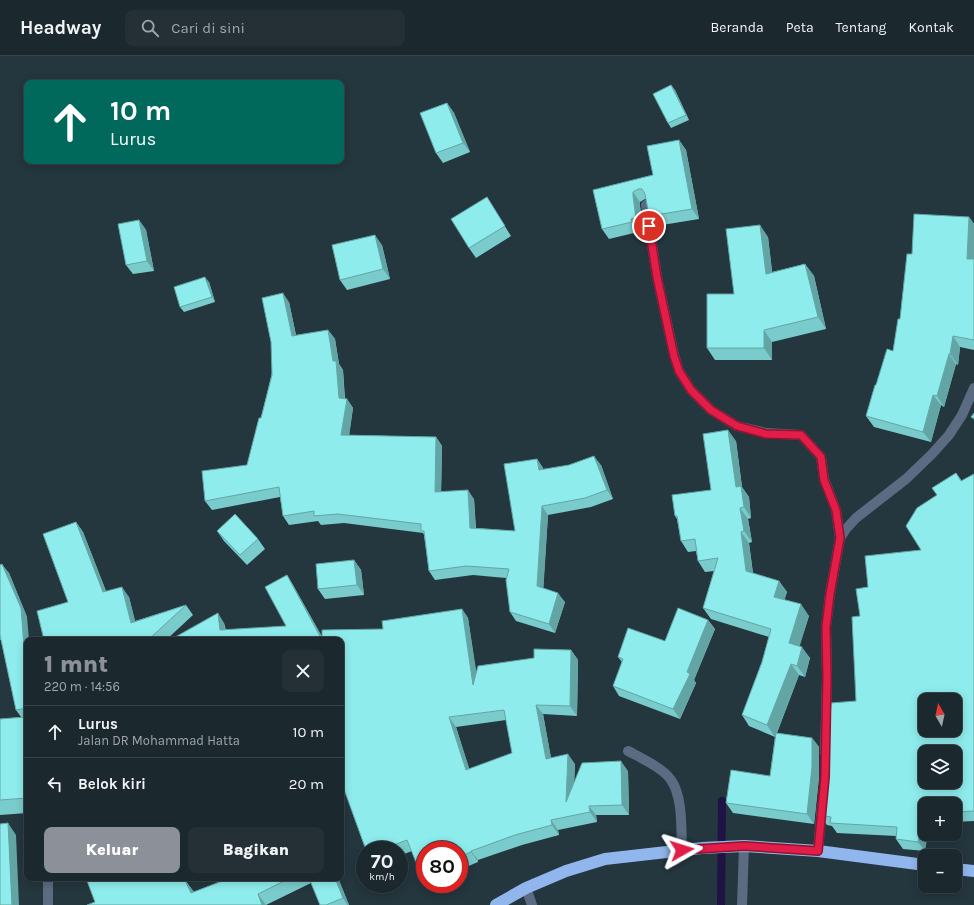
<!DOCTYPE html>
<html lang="id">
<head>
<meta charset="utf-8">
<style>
  :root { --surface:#1b282e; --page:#243036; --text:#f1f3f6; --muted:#a0a6aa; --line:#39444a; --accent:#8c9099 }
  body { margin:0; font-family:Karla,sans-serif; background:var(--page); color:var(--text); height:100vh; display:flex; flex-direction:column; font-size:15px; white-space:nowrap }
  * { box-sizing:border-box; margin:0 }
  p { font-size:13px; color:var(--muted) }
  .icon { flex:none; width:22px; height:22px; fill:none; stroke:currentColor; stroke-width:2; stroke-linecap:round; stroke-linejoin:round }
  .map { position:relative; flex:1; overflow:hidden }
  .sheet { position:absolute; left:24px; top:581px; width:320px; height:244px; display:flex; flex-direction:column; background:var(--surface); border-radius:8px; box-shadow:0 2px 10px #0003,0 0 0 1px var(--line) }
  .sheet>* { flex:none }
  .hud { position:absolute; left:24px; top:24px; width:320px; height:84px; border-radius:8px; box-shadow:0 2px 10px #0003,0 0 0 1px var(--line); background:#00695c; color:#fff; overflow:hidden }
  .needle { width:26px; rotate:351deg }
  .controls { position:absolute; left:918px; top:637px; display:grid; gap:8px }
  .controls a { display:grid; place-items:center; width:44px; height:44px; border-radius:8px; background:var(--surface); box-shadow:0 2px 10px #0003,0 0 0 1px var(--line); font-size:20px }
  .speed { position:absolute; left:356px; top:785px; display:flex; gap:8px; font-size:20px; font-weight:700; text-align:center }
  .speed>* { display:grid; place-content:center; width:52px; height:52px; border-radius:50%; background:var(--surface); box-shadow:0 2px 10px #0003,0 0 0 1px var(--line); line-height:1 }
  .speed small { font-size:10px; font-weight:400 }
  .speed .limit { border:6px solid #d22; background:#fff; color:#111 }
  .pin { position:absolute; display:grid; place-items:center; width:34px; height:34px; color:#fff; margin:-17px; border:2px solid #fff; border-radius:50%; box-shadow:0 1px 4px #0007 }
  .me { position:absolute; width:44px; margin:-22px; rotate:84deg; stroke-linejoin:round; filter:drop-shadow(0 0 3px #0008) }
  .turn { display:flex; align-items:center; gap:14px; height:84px; padding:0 20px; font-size:18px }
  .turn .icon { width:52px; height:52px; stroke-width:2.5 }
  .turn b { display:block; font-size:28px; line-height:34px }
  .round { display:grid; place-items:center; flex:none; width:42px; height:42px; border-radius:8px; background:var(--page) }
  .summary { display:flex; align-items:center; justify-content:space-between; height:68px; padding:0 20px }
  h1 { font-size:24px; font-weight:800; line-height:30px; color:var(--accent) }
  .cta { display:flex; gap:8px; margin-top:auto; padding:8px 20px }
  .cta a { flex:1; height:46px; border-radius:8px; background:var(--accent); color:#fff; font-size:16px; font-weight:800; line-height:46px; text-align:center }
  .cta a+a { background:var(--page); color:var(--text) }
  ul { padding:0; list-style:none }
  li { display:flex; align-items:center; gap:12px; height:52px; padding:0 20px; border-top:1px solid var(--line) }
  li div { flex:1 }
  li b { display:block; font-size:15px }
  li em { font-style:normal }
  header { display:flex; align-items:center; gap:24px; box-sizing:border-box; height:56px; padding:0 20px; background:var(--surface); border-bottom:1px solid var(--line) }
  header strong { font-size:19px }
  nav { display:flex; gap:22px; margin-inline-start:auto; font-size:14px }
  .search { width:280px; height:36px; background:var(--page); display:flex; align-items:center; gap:10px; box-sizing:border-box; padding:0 14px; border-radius:8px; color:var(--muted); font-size:15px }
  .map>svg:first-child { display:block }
</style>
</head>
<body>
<header>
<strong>Headway</strong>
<div class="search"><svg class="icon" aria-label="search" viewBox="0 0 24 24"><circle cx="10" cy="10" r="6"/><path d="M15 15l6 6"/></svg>Cari di sini</div>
<nav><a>Beranda</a><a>Peta</a><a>Tentang</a><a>Kontak</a></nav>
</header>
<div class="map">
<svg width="974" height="849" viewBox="0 0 974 849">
  <rect width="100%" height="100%" fill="#24363e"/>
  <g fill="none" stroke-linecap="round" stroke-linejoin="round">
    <!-- stream -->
    <path stroke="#1f1244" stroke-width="8" d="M721,849L722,745"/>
    <!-- minor -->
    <path stroke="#5b6b81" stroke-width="10" d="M646,149L657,221L674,299L679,315L691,334L711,354L737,370L766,377L801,379L821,401L824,423L836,454L840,482
      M628,695C641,702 663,712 671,724C683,741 681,773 682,793
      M825,697L827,622L826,571L830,538L840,482L846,473L856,462L906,423L932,398L949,379L962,359L974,332
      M818,795L822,749
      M526,832L532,849
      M48,849V822
      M742,849L744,790"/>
    <!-- highway -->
    <path stroke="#91b6ed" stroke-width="12" d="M955,813L974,815
      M496,849L526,832L566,815L605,803L702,792L744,790L818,795L925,809"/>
  </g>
  <!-- wall -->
  <path fill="#7acbcb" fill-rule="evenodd" d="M671,29L675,34L689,64L671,72L668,67Z
    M447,47L454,57L470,96L443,107L436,97Z
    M679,84L686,94L699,163L656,170L649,160L646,143H645L640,146V150L643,172L638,173V176L609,183L602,173L593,134L653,119Z
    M487,141L511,180L476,202L469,192Z
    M969,161L974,168V294L960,291L958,309L956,308L944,351L941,349L931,386L874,371L866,360L876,329L893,295L900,263L912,198Z
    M139,164L146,174L154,215L133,218L126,209Z
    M768,181L772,216L805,208L814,220L826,273L772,286V304H715L707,292L734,238Z
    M382,189L390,223L347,234L340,224Z
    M209,226L215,246L184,256L180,251Z
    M289,246L296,279L328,274L335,283L339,308L343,314L345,342L347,343L353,352L349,379L436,381L442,390L441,435L474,443L476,472L515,475L537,403L543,412V413L601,409L613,443L591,451L548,459L543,533L565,546L555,577L516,565L510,556L506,522L473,519L435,524L429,515L424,479L423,477L344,467L321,469L318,465L289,469L283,460L280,441L212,454L205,445L247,409L261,362Z
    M736,385L742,431L749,441L751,462L748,463L752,486L749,487L753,517L779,525L787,536L784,544L809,560L799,590L810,602L805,621L799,619L777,677L812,682L819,691V721L814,768L733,757L726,747L770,720L775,681L749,670L742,659L762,606L769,581L711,563L703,552L714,515L705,516L698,505L696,495L688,496L681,485L677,463L675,460L711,434Z
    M956,417L962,425L974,418V765L955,766V748H925V795L903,793L896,783V780L837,777L832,770L827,769L820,759L828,684L856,645L860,560L868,531L921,494L937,439Z
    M76,466L83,476L106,535L129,541L135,565L186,549L193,559L166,584H44L68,546Z
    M217,475L258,483L265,493L247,509L224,485Z
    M354,504L361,514L364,539L325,543L318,533Z
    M0,509L9,517L27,561V757L0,759V663L21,661L16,654L1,584H0Z
    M287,519L293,529L322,581L383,573L462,553L468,562L476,617L534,602L571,594L578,604L577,660L543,658L551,702L575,708L574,726L628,715L629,759H596L597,766L558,774L559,779L522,789L478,804V806L459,814V794H425V823L420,816L412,795L399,800V794H366L341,584H170L224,567L226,574L286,570ZM506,664L512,697L469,713L456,671Z
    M708,564L715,573L694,624L696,627L680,663L619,640L613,630L622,606L618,601L665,585Z
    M86,822H183L184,824H185L194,836L230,822H338L349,849H320L311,827L266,849L95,846Z"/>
  <!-- shaded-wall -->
  <path fill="#63a5a5" d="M671,29L675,34L689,64L686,59Z
    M447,47L454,57L470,96L463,87Z
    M679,84L686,94L699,163L692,153Z
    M633,136L640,146V150L643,172L636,162L633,140Z
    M969,161L974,168V213L967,203Z
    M631,163L638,173V176L632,166Z
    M139,164L146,174L154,215L147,205Z
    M760,169L768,181L774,230L766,218Z
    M375,179L382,189L390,223L383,213Z
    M805,208L814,220L826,273L818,261Z
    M205,221L209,226L215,246L212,241Z
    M283,237L289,246L298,289L292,280Z
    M328,274L335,283L339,308L343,314L345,351L339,342Z
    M764,274L772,286V304L764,292Z
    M953,280L960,291L958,309L950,298Z
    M949,298L956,308L944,351L937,340Z
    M933,339L941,349L931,386L923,376Z
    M347,343L353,352L348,388L341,379Z
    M728,374L736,385L742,431L749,441L751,462L744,451L736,431Z
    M436,381L442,390L441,445L435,436Z
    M594,400L601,409L613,443L607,434Z
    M537,403L543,412L545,423L539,414Z
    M468,434L474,443L476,481L470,472Z
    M542,450L548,459L543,540L537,530Z
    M740,452L748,463L752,486L744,475Z
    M76,466L83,476L110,546L103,536Z
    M741,476L749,487L754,526L746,515Z
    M354,504L361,514L364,539L357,529Z
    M2,508L9,517L27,561L29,584H27V629Z
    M287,519L293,529L324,584H323Z
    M779,525L787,536L782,552L774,541Z
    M122,531L129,541L138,577L131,567Z
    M558,537L565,546L555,577L549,568Z
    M801,548L809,560L797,599L789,587Z
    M462,553L468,562L480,639L473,629Z
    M218,557L224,567L227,584L220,574Z
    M708,564L715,573L694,624L696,627L680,663L673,653L687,616Z
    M802,591L810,602L805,621L797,610Z
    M571,594L578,604L577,660L570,650Z
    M791,608L799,619L775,681L767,669Z
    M536,649L543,658L553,713L546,703Z
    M449,661L456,671L473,724L466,714Z
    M812,682L819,691V721L814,768L807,758Z
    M568,698L575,708L573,756L566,746Z
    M621,705L628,715L629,759L622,749Z
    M589,750L596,759L597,766L590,756Z
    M922,758L925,763V778H928L925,795L918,786Z
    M551,764L558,774L559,779L552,769Z
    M8,767L16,779L19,849H12Z
    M471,795L478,804V806L471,796Z
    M179,822H183L188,837L181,825Z
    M335,822H338L349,849H347L343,842Z
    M185,824L193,835L198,849L191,837Z
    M258,838L266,849H262Z"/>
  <!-- building -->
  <path fill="#8eecec" stroke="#63a5a5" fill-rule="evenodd" d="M671,29L686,59L668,67L653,38Z
    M447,47L463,87L436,97L420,57Z
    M679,84L692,153L649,160L645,138L642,133H638L633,136V140L636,162L631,163L632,166L602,173L593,134L653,119L647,90Z
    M487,141L505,170L469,192L451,163Z
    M914,158L969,161L967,203H974V284L953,280L950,298H949L937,340L933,339L923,376L866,360L875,329H876L887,293L893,295L898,263H900L907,198H912Z
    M139,164L147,205L126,209L118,168Z
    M760,169L766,218L805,208L818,261L764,274V292H707V238H734L726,173Z
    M375,179L383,213L340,224L332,189Z
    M205,221L212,241L180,251L174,231Z
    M283,237L292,280L328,274L333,305H336L339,342L347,343L341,379L436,381L435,436L468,434L470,472L515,475L504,408L537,403L539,414L569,409L594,400L607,434L585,442L542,450L537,530L558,537L549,568L510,556L506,524L509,513L466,510L429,515L424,475H421V468L338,458L314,460V455L283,460L279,431L205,445L202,415L247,409L259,362H261L272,319L271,286L262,242Z
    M974,357V363L971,361Z
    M728,374L736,431L741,430L744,451L740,452L744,475L741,476L746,515L779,525L774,541L801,548L789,587L802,591L797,610L791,608L767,669L742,659L762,606L771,573L703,552L718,502L698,505L695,483L681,485L677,460H675L672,439L711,434L703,378Z
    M956,417L961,425L974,418V755L955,756V748H925V758H922L918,786L896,783L897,771L830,767L831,761L820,759L825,712V683L828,684L831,647L856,645L852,561L860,560L856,533L868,531L865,500L921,494L906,470L917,452L937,439L932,432ZM925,644H955V674H925ZM925,696H955V726H925Z
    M235,458L258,483L240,499L217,475Z
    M76,466L103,536L122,531L131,567L186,549L148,584H44L37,555L68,546L43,478Z
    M354,504L357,529L318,533L316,508Z
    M2,508L21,552L27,629V652L16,654L0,579V509Z
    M287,519L322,584V574L383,573L382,565L462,553L473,629L478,610L534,602V593L571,594L570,650L536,649L546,703L568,698L566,746L582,707L621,705L622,749L589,750L590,756L551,764L552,769L515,779L471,795V796L459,801V794H425V814L420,816L407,784L381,794H366L341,725V584H170L218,557L220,574L286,570L265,531ZM504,654L512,697L466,714L449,661Z
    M678,552L708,564L687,616L690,618L673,653L613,630L623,603L618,601L628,572L665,585Z
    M26,661L27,671V742L0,744V663Z
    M776,677L812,682V711L807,758L726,747L731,714L770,720Z
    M8,767L12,849H0V768Z
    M86,822H179L181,825L185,824L191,837L230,822H290L258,838L262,849H87L95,846Z
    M309,822H335L343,842L326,849H320Z"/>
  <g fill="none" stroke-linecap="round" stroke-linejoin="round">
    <defs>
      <path id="route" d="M649,170L657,221L674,300L679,315L691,334L711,354L737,370L766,378L801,379L821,401L824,424L836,454L840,482L830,538L826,571L827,622L825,721L818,795L744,790L682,794"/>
    </defs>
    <!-- route casing -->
    <use href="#route" stroke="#92132f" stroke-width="10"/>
    <!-- route -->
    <use href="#route" stroke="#e11d48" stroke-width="7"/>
  </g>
</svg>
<div class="controls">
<a><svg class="needle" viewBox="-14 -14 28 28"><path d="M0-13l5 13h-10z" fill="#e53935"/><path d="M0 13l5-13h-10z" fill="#a0a6aa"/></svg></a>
<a><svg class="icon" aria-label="layers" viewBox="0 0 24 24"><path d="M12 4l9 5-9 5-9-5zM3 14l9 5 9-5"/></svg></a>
<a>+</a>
<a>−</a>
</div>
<div class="speed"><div>70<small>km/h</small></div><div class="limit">80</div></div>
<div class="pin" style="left:649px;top:170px;background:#d93025"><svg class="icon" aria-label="arrive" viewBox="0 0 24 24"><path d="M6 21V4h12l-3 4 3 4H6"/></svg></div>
<svg class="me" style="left:682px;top:794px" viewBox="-20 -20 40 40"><path d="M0-17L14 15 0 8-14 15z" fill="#e11d48" stroke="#fff" stroke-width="4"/></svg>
<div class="hud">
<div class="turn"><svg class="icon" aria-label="ahead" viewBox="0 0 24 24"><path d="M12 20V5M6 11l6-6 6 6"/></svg><div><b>10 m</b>Lurus</div></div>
</div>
<section class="sheet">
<div class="summary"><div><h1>1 mnt</h1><p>220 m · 14:56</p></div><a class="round"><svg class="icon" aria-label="close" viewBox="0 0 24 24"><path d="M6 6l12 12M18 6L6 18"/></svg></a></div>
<ul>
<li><svg class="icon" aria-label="ahead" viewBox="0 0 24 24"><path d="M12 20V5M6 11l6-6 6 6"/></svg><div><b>Lurus</b><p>Jalan DR Mohammad Hatta</p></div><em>10 m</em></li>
<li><svg class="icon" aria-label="left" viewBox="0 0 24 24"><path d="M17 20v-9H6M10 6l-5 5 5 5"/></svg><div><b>Belok kiri</b></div><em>20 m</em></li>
</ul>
<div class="cta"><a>Keluar</a><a>Bagikan</a></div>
</section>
</div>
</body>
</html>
